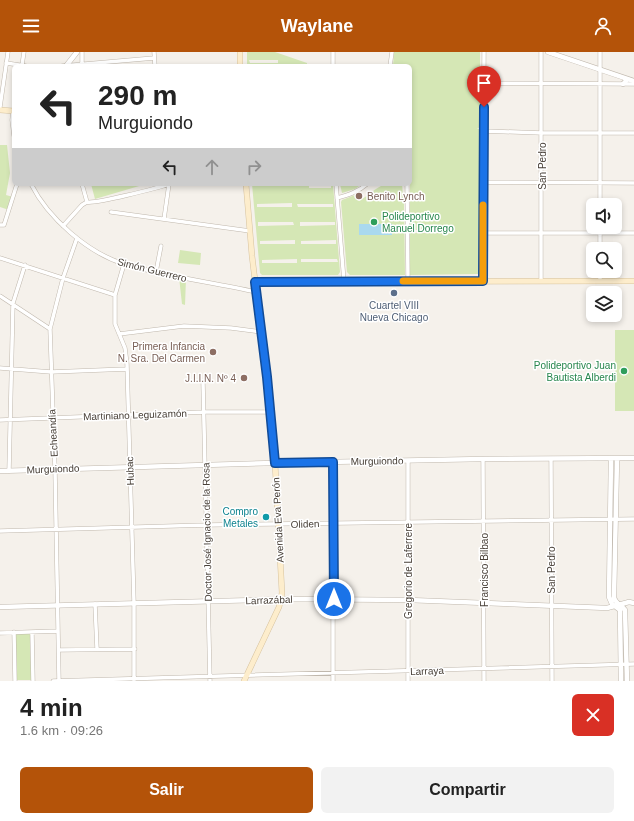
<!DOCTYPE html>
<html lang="es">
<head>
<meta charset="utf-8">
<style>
  :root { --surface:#fff; --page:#f2f2f2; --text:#222; --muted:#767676; --accent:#b45309 }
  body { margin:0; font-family:Helvetica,sans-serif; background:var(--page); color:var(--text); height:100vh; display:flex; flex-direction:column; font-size:15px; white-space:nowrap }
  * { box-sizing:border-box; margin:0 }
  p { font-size:13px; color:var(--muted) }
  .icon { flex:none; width:22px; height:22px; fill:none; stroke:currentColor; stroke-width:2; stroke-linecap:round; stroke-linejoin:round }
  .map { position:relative; height:629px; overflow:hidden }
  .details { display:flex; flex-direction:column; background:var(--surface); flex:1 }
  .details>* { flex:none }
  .top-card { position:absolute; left:12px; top:12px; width:400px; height:122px; border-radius:6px; box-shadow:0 2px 6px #0003; background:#fff; color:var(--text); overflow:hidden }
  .buttons { position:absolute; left:586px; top:146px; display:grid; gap:8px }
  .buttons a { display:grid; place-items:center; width:36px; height:36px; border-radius:6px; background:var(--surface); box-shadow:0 2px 6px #0003; font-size:20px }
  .pin { position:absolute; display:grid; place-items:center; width:34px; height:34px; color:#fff; margin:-41px -17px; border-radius:50% 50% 50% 0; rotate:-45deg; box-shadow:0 0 4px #0007 }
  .pin .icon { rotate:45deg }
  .me { position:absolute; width:44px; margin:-22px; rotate:0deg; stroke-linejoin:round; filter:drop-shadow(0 0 3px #0008) }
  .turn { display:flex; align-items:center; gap:14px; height:84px; padding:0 20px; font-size:18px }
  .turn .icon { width:52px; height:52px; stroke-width:2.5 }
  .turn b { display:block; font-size:28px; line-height:34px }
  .lanes { display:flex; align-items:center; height:38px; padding:0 20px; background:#0003; justify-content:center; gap:20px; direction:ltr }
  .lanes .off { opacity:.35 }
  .round { display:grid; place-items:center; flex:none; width:42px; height:42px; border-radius:6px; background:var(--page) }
  .summary { display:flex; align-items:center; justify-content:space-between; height:68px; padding:0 20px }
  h1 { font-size:24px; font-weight:600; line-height:30px }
  .primary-button { display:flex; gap:8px; margin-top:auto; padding:8px 20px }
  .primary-button a { flex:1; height:46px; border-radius:6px; background:var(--accent); color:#fff; font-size:16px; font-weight:600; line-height:46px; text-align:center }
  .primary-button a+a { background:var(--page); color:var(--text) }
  header { display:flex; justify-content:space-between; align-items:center; height:52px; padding:0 20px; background:var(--accent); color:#fff; font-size:18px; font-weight:600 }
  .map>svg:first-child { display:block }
</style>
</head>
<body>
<header><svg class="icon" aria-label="menu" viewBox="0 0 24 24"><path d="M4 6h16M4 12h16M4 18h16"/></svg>Waylane<svg class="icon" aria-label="person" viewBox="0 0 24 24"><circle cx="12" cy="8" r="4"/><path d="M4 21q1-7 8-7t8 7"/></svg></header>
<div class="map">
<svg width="634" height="629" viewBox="0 0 634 629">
  <rect width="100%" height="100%" fill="#f5f1eb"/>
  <!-- green -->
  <path fill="#d5e7b5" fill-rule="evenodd" d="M247,0H275L307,11V12L313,14H247ZM249,8H278V11H250Z
    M394,0H480V75L477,77H479V220L478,222L410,223V14H393ZM412,178H440L441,181H412Z
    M0,93H7L10,121L6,143L13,145L9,158L0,155Z
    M91,132H146L95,147Z
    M252,132H309V136H331V132H333L340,220L338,223H262L260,221ZM292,151V155H257V152ZM297,152H333V155H298ZM258,170H293L294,173L258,174ZM300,170H335V173L300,174ZM295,188V192H260V189ZM336,188V192H301V189ZM297,207V211H262V208ZM301,207H337L338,210H301Z
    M340,132H362L355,137L342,141Z
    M385,132H402L403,144H405V148L404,149L405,223H350L347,220L341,150L342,148L355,143L359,149C368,144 375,136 385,132Z
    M180,198L201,201L200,213L178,211Z
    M179,225L186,227L185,253L182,252Z
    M615,278H634V359H615Z
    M31,581V628H16L15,582Z"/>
  <!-- water -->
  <path fill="#aad9ef" d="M359,172H392V183H359Z"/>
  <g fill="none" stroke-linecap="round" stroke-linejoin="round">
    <defs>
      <path id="minor" d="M154,0L155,14
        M333,0V14
        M541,0V228
        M600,0V153
        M6,11L26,14
        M22,13L24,0
        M82,13V0
        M62,14L154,6
        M390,14L392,0
        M484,31L634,32
        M0,55L8,0
        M13,59L12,68L14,84
        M484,79L542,81H634
        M484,130L634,131
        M31,132C48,166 88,201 124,212C167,225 212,230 256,240
        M82,132L87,150
        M336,132L344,229
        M407,132L408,229
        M337,146C348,143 358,140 367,132
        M111,160L250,179
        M164,167L169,132
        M0,173H4L17,132
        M63,174L82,153L87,150C95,152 158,136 169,132
        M600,175V197
        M483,181H634
        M0,206L115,243
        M124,212L115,243V272L125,296L127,312L134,551V628
        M156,220L161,194
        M483,229L484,0
        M600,229V219
        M0,244L50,277
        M119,282L184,274L231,276L261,280
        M0,316L51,320L127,317
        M203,330L210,629
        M0,368L204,360H270
        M483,407L484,629
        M551,407L552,629
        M9,419L13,251L25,213
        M0,479L206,473L634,467
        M95,552L97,597
        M14,580L15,629
        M32,580L33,629
        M0,581L58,579
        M59,598L135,597
        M53,629L634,612
        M59,629L55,417L50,277L63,226L77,186
        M333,629V410
        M408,629V409"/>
      <path id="tertiary" d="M548,0L634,29
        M66,14L77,0
        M623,32L627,28L624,26
        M611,407L609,545L612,552L620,558L621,629
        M617,407L614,545C615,552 622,553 625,558L627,629
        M0,419L275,411L483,407L634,406
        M0,555L289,547L409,548L607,556L629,550L634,551"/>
      <path id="secondary" d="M240,14V0
        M0,58L14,59
        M255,230L634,229
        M244,629L279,555L282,541L275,411L269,343L252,204L246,132"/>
    </defs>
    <!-- minor casing -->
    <use href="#minor" stroke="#c0b8ad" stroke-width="4.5"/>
    <!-- tertiary casing -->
    <use href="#tertiary" stroke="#c0b8ad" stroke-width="5.5"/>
    <!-- secondary casing -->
    <use href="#secondary" stroke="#d6c29e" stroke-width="6"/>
    <!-- minor -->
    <use href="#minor" stroke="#fff" stroke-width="3.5"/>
    <!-- tertiary -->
    <use href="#tertiary" stroke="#fff" stroke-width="4.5"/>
    <!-- secondary -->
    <use href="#secondary" stroke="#fdedcc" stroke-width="5"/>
  </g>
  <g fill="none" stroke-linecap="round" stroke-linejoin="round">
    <defs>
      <path id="route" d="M334,547L333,410L275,411L267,325L255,230L483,229L484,55"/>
    </defs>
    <!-- route casing -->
    <use href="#route" stroke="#114b97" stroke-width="10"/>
    <!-- route -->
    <use href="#route" stroke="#1a73e8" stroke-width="7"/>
    <!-- slow -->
    <path stroke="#f59e0b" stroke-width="7" d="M403,229H483V153"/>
  </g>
  <!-- markers -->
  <g fill="#8d6e63" stroke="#fff" stroke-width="1.5">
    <circle cx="359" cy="144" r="4"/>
    <circle cx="213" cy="300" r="4"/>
    <circle cx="244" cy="326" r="4"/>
  </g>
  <g fill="#2e9e5b" stroke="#fff" stroke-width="1.5">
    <circle cx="374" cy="170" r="4"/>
    <circle cx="624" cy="319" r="4"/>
  </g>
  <circle fill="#5c6f8a" stroke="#fff" stroke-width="1.5" cx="394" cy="241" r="4"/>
  <circle fill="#0f9aa8" stroke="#fff" stroke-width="1.5" cx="266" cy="465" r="4"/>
  <g text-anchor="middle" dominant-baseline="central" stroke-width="3" stroke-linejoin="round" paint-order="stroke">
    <!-- street labels -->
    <g font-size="10" fill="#494139" stroke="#fff">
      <text transform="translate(542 114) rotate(-90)">San Pedro</text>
      <text transform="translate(152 218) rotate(14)">Simón Guerrero</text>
      <text transform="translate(135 363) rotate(-2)">Martiniano Leguizamón</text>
      <text transform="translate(53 381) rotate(-93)">Echeandía</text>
      <text transform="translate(377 409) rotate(-1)">Murguiondo</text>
      <text transform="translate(53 417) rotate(-2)">Murguiondo</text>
      <text transform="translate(130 419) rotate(-92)">Hubac</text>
      <text transform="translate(278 468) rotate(-93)">Avenida Eva Perón</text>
      <text transform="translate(305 472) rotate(-2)">Oliden</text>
      <text transform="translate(207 480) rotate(-91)">Doctor José Ignacio de la Rosa</text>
      <text transform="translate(484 518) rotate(-90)">Francisco Bilbao</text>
      <text transform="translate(551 518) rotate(-90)">San Pedro</text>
      <text transform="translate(408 519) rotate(-90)">Gregorio de Laferrere</text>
      <text transform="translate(269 548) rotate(-2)">Larrazábal</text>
      <text transform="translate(427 619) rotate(-2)">Larraya</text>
    </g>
    <!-- education labels -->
    <g font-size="10" fill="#785e54" stroke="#fff" text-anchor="end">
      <text x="367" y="144" text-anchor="start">Benito Lynch</text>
      <text x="205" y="294">Primera Infancia<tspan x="205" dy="12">N. Sra. Del Carmen</tspan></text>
      <text x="236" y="326">J.I.I.N. Nº 4</text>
    </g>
    <!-- leisure labels -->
    <g font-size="10" fill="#27864d" stroke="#fff" text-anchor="start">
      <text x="382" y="164">Polideportivo<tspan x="382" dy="12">Manuel Dorrego</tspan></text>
      <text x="616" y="313" text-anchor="end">Polideportivo Juan<tspan x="616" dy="12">Bautista Alberdi</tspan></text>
    </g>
    <!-- service labels -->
    <g font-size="10" fill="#4e5e75" stroke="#fff">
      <text x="394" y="253">Cuartel VIII<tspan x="394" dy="12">Nueva Chicago</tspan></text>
    </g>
    <!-- culture labels -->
    <g font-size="10" fill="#0d838f" stroke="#fff" text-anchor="end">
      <text x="258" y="459">Compro<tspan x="258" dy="12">Metales</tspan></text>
    </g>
  </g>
</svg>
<div class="buttons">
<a><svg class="icon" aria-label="sound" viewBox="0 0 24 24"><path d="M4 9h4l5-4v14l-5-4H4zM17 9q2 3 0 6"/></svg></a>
<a><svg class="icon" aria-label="search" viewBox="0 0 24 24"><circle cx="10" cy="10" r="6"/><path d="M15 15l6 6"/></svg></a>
<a><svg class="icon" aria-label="layers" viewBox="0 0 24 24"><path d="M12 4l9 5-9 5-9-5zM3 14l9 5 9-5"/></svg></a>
</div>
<div class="pin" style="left:484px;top:55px;background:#d93025"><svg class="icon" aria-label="arrive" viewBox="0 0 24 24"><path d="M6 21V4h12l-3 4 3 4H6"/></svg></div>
<svg class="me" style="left:334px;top:547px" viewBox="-20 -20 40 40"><circle r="17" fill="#1a73e8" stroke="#fff" stroke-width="3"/><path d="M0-11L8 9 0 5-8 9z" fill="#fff"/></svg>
<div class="top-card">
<div class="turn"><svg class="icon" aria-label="left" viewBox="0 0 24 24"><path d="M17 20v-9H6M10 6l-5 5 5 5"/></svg><div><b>290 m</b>Murguiondo</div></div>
<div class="lanes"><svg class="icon" aria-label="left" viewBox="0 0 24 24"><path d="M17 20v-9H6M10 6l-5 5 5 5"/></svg><svg class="icon off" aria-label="ahead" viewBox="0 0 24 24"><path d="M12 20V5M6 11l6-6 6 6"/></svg><svg class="icon off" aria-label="right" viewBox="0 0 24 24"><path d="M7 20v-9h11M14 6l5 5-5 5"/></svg></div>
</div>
</div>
<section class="details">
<div class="summary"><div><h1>4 min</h1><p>1.6 km · 09:26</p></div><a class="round" style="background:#d93025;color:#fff"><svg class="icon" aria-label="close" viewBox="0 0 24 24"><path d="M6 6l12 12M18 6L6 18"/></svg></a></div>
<div class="primary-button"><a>Salir</a><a>Compartir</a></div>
</section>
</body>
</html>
